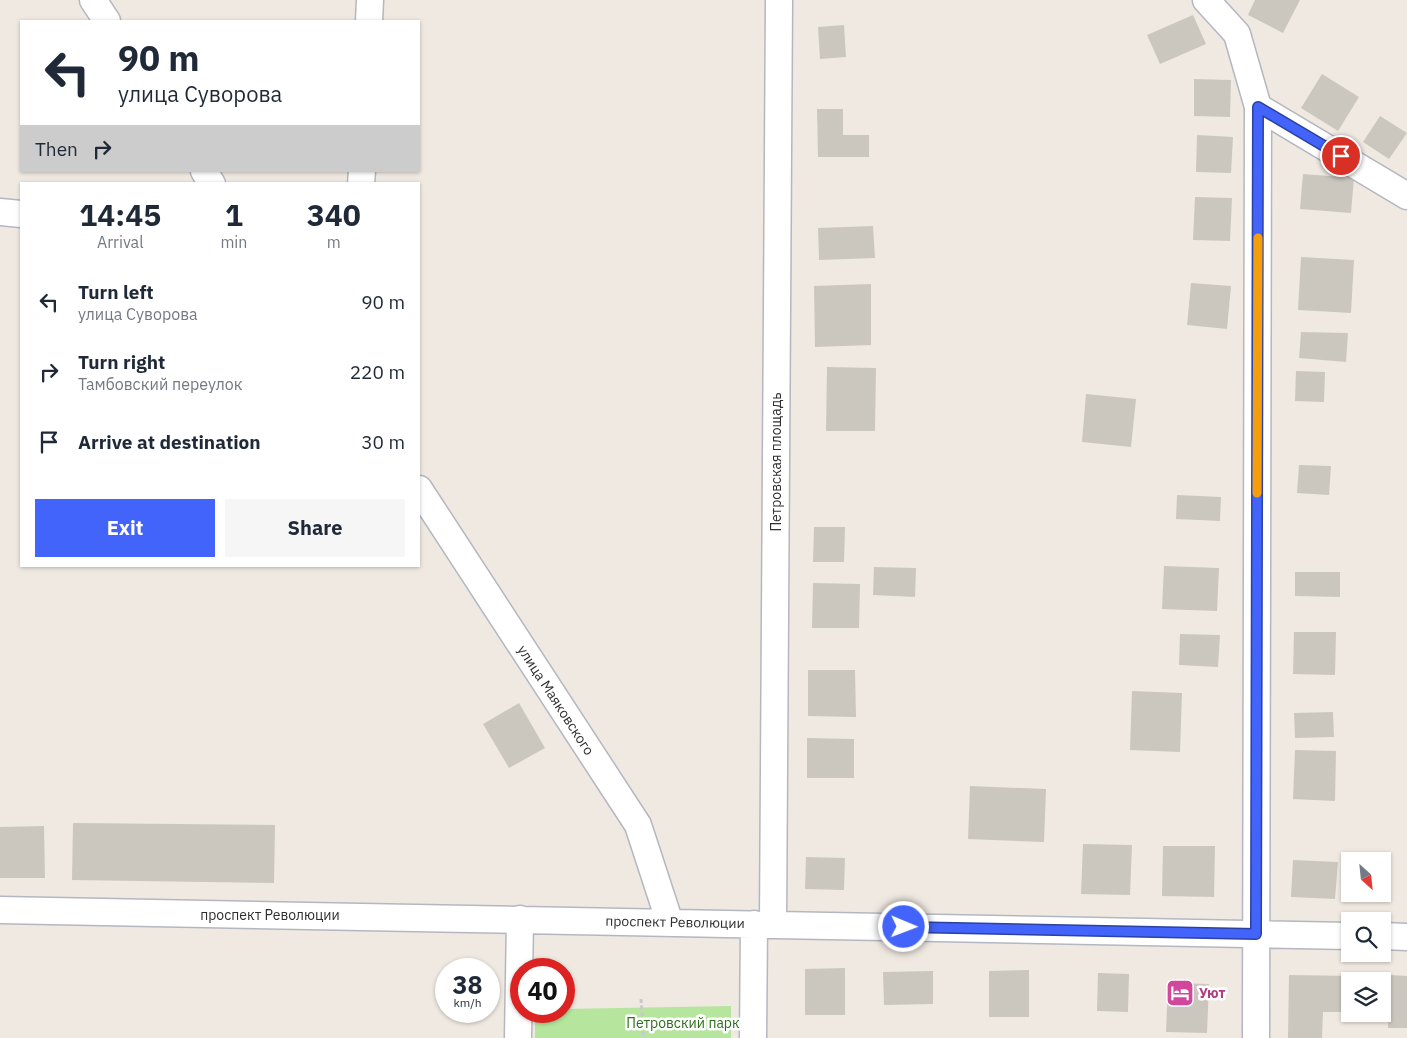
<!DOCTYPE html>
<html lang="en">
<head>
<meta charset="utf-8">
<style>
  :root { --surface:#fff; --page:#f6f6f7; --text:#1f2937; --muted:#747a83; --accent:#4264fb }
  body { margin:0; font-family:"IBM Plex Sans",sans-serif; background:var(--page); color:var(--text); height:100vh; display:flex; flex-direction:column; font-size:19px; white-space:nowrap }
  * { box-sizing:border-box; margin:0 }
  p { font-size:16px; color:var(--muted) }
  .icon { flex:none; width:28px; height:28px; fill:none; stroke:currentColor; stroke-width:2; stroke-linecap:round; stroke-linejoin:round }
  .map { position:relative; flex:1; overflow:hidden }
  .panel { position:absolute; left:20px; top:182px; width:400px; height:385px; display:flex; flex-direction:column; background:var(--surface); border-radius:0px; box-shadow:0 1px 4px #0004 }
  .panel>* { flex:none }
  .hud { position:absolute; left:20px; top:20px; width:400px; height:152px; border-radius:0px; box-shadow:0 1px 4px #0004; background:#fff; color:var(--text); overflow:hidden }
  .needle { width:32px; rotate:153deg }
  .fabs { position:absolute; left:1341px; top:852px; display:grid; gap:10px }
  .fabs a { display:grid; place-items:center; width:50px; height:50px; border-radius:0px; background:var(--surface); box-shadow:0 1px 4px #0004; font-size:25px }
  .speed { position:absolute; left:435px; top:958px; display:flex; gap:10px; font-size:25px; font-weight:700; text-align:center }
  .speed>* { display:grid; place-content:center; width:65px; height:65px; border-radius:50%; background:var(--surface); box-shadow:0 1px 4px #0004; line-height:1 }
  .speed small { font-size:12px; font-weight:400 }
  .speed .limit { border:8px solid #d22; background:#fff; color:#111 }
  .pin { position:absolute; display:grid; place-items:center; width:42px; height:42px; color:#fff; margin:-21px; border:2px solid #fff; border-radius:50%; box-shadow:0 1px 5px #0007 }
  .me { position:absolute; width:55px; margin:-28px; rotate:91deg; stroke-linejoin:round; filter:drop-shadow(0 0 4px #0008) }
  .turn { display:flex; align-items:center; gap:18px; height:105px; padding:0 15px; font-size:22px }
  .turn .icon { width:65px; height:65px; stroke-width:2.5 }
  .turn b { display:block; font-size:35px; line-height:42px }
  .then { display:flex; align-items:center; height:48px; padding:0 15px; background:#0003; gap:10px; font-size:19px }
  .eta { display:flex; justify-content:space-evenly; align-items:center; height:85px; text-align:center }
  .eta b { font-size:30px; font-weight:700; line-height:35px }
  .cta { display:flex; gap:10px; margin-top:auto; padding:10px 15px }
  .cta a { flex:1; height:58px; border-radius:0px; background:var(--accent); color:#fff; font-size:20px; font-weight:700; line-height:58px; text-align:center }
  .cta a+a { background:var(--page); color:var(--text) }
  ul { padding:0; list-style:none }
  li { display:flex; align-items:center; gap:15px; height:70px; padding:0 15px }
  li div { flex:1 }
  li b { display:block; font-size:19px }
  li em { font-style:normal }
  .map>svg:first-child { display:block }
</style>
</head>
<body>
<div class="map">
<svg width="1407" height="1038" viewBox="0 0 1407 1038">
  <rect width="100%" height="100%" fill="#efe9e1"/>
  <!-- green -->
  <path fill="#b6e59e" d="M731,1006V1038H535V1011H564V1009Z"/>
  <!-- building -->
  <path fill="#cbc7bf" d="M1255,0H1300L1283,33L1248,15Z
    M1193,15L1206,44L1160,64L1147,35Z
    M844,25L846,57L820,59L818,27Z
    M1322,74L1359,97L1338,131L1301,108Z
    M1194,79L1231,80L1230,117L1194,116Z
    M817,109H843V135H869V157H818Z
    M1380,116L1407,133L1389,159L1363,142Z
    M1197,135L1233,137L1231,173L1196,172Z
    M1303,174L1354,178L1351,213L1300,209Z
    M1195,197L1232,198L1230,241L1193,240Z
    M873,226L875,258L819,260L818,228Z
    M1301,257L1354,260L1351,313L1298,310Z
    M1191,283L1231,286L1227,329L1187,325Z
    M871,284V345L815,347L814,286Z
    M1301,332L1348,333L1346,362L1299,358Z
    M827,367L876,368L875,431H826Z
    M1296,371L1325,372L1324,402L1295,401Z
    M1086,394L1136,399L1131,447L1082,442Z
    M1299,465L1331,466L1329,495L1297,493Z
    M1177,495L1221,497L1220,521L1176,519Z
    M814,527H845L844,562H813Z
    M1164,566L1219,568L1217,611L1162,609Z
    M874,567L916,568L915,597L873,595Z
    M1295,572H1340V597L1295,596Z
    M813,583L860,584L859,628H812Z
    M1294,632H1336L1335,675L1293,674Z
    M1180,634L1220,635L1218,667L1179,665Z
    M808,670H855L856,717L808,716Z
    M1132,691L1182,693L1180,752L1130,750Z
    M519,703L545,748L509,768L483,724Z
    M1333,712L1334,737L1295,738L1294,713Z
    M807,738L854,739V778H807Z
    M1295,750L1336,751L1335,801L1293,799Z
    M970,786L1046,789L1044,842L968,839Z
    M73,823L275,825L274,883L72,880Z
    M44,826L45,878H0V827Z
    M1083,844L1132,845L1130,895L1081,894Z
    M1163,846H1215L1214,897L1162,896Z
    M806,857L845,858L844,890L805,889Z
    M1293,860L1338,862L1335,899L1291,897Z
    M845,968V1015H805V969Z
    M1029,970V1017H989V971Z
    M933,971V1004L884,1005L883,972Z
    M1098,973L1129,974L1128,1012L1097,1011Z
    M1289,975L1354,976V981H1350V1012H1323L1322,1038H1288Z
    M1391,975L1407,976V1028H1388Z
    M1168,983L1209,984L1207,1033L1166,1032Z"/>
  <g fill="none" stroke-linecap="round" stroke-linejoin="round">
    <defs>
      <path id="minor" d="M93,0L107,21
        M1206,0L1237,34L1258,107L1407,196
        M369,21L370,0
        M204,171L212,184
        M361,184L362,171
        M0,212L21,214
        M419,489L638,825L670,923
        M0,910L1350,936
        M773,924L779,0
        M1382,936L1407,937
        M518,1038L520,919
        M753,1038L754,924
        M1256,1038L1258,107"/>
    </defs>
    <!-- minor casing -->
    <use href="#minor" stroke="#b4b7c1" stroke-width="29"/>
    <!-- path -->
    <path stroke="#c9c9c9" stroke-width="3" stroke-dasharray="4 2.5" stroke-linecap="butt" d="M641,999L644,1038"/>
    <!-- minor -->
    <use href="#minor" stroke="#fff" stroke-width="26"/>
  </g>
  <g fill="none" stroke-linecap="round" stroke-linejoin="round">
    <defs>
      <path id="route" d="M904,927L1256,934L1258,107L1341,156"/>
    </defs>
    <!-- route casing -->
    <use href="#route" stroke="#2b41a3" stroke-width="12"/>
    <!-- route -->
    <use href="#route" stroke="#4264fb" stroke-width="9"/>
    <!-- slow -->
    <path stroke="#f59e0b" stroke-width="9" d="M1257,493L1258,238"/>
  </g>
  <!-- icons -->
  <defs>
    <symbol id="hotel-square" viewBox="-11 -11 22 22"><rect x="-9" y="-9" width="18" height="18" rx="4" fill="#d1479c" stroke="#fff"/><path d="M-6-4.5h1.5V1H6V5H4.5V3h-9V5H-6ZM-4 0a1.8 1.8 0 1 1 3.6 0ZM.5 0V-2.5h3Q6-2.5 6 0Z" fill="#fff"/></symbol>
  </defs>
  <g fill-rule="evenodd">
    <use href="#hotel-square" x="1164" y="977" width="32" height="32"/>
  </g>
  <g text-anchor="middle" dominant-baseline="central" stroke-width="5" stroke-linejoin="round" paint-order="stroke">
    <!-- street labels -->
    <g font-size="14" fill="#2e2e2e" stroke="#fff">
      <text transform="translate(776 462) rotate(-90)">Петровская площадь</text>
      <text transform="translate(556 700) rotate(57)">улица Маяковского</text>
      <text x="270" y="915">проспект Революции</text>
      <text transform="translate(675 922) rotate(1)">проспект Революции</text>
    </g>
    <!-- hotel labels -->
    <g font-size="14" font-weight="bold" fill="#b23c85" stroke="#fff" text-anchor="start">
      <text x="1199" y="993">Уют</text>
    </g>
    <!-- park labels -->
    <g font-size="14" fill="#2c6e1b" stroke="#fff">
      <text x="683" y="1023">Петровский парк</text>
    </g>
  </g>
</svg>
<div class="fabs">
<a><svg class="needle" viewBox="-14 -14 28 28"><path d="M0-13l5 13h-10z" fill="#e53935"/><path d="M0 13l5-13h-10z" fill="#747a83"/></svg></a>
<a><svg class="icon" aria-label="search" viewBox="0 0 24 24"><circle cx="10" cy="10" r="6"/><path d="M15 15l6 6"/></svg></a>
<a><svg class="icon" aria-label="layers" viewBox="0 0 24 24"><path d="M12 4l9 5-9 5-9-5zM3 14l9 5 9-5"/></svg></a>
</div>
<div class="speed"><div>38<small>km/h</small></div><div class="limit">40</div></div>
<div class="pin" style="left:1341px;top:156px;background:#d93025"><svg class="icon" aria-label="arrive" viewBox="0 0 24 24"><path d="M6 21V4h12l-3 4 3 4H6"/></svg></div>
<svg class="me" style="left:904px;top:927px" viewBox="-20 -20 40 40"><circle r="17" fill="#4264fb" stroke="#fff" stroke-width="3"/><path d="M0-11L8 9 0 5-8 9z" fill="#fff"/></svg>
<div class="hud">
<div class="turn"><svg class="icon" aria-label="left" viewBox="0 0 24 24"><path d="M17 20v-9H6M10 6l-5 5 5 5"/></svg><div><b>90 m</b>улица Суворова</div></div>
<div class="then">Then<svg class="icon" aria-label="right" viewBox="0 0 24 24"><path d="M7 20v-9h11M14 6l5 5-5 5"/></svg></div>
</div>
<section class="panel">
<div class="eta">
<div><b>14:45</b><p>Arrival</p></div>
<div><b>1</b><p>min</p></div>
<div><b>340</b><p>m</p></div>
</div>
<ul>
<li><svg class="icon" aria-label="left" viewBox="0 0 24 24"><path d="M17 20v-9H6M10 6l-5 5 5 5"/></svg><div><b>Turn left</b><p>улица Суворова</p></div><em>90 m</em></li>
<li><svg class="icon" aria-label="right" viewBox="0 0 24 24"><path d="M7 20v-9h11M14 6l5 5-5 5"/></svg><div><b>Turn right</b><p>Тамбовский переулок</p></div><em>220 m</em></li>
<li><svg class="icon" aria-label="arrive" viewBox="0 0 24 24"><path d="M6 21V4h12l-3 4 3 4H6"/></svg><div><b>Arrive at destination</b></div><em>30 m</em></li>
</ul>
<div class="cta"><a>Exit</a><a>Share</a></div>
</section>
</div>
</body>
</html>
